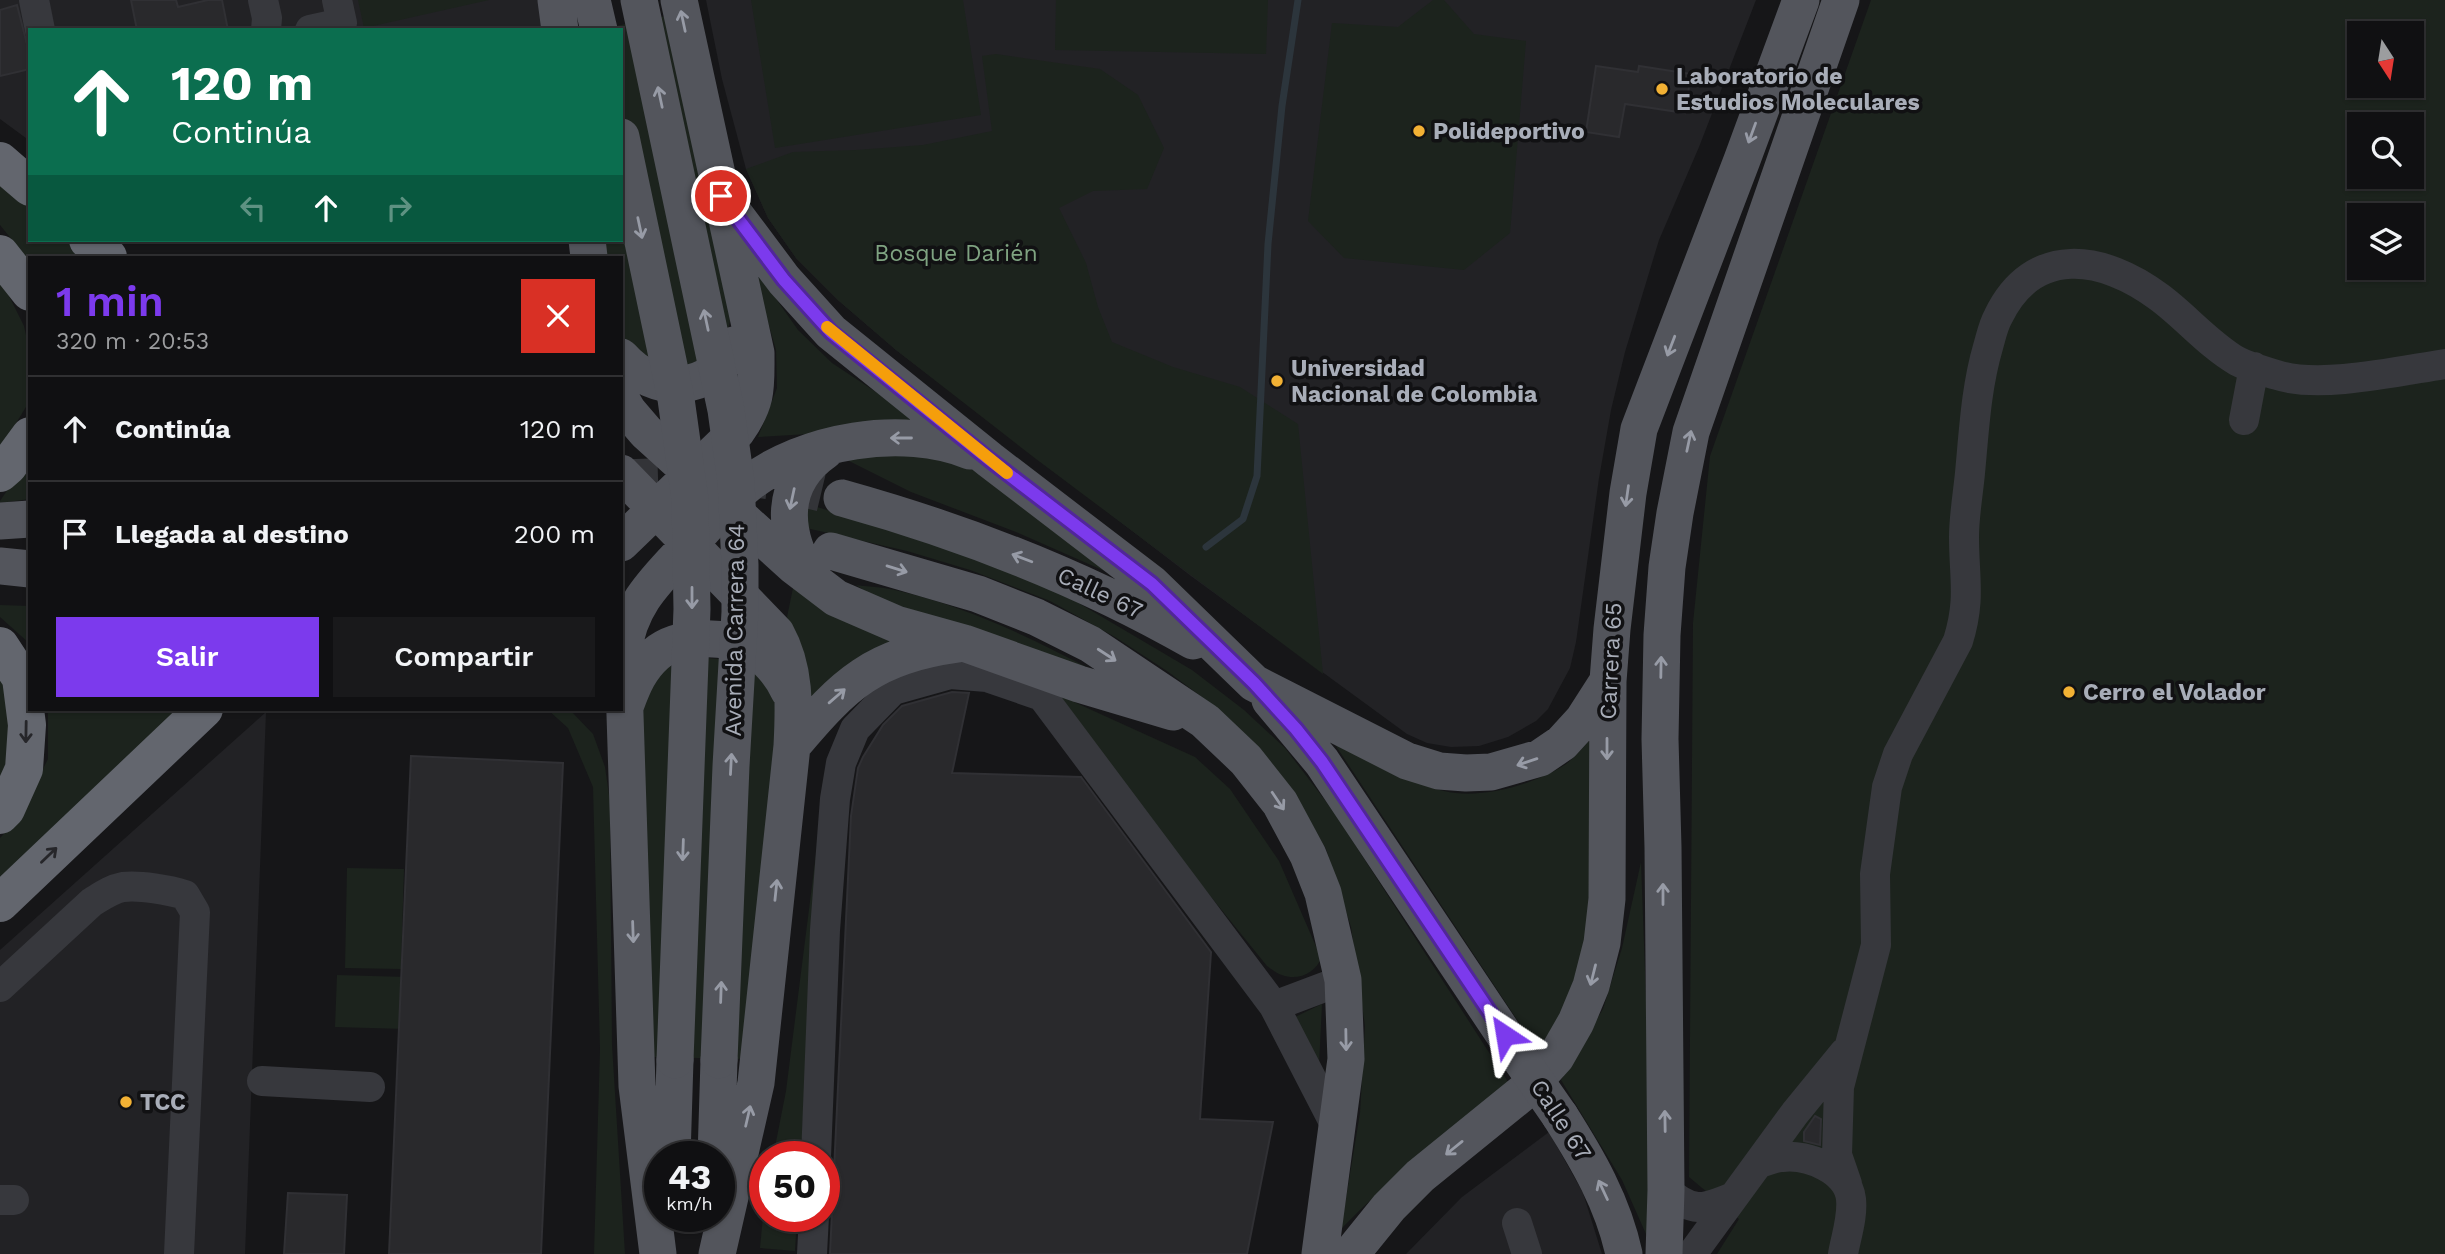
<!DOCTYPE html>
<html lang="es">
<head>
<meta charset="utf-8">
<style>
  :root { --surface:#101012; --page:#19191b; --text:#f1f3f6; --muted:#9c9d9f; --line:#303032; --accent:#7c3aed }
  body { margin:0; font-family:"Work Sans",sans-serif; background:var(--page); color:var(--text); height:100vh; display:flex; flex-direction:column; font-size:26px; white-space:nowrap }
  * { box-sizing:border-box; margin:0 }
  p { font-size:23px; color:var(--muted) }
  .icon { flex:none; width:38px; height:38px; fill:none; stroke:currentColor; stroke-width:2; stroke-linecap:round; stroke-linejoin:round }
  .map { position:relative; flex:1; overflow:hidden }
  .drawer { position:absolute; left:28px; top:256px; width:595px; height:455px; display:flex; flex-direction:column; background:var(--surface); border-radius:0px; box-shadow:0 2px 5px #0004,0 0 0 2px var(--line) }
  .drawer>* { flex:none }
  .guide { position:absolute; left:28px; top:28px; width:595px; height:214px; border-radius:0px; box-shadow:0 2px 5px #0004,0 0 0 2px var(--line); background:#0b6e4f; color:#fff; overflow:hidden }
  .needle { width:46px; rotate:168deg }
  .tools { position:absolute; left:2347px; top:21px; display:grid; gap:14px }
  .tools a { display:grid; place-items:center; width:77px; height:77px; border-radius:0px; background:var(--surface); box-shadow:0 2px 5px #0004,0 0 0 2px var(--line); font-size:35px }
  .speed { position:absolute; left:644px; top:1141px; display:flex; gap:14px; font-size:35px; font-weight:700; text-align:center }
  .speed>* { display:grid; place-content:center; width:91px; height:91px; border-radius:50%; background:var(--surface); box-shadow:0 2px 5px #0004,0 0 0 2px var(--line); line-height:1 }
  .speed small { font-size:18px; font-weight:400 }
  .speed .limit { border:10px solid #d22; background:#fff; color:#111 }
  .pin { position:absolute; display:grid; place-items:center; width:60px; height:60px; color:#fff; margin:-30px; border:4px solid #fff; border-radius:50%; box-shadow:0 2px 7px #0007 }
  .me { position:absolute; width:77px; margin:-38px; rotate:327deg; stroke-linejoin:round; filter:drop-shadow(0 0 5px #0008) }
  .turn { display:flex; align-items:center; gap:24px; height:147px; padding:0 28px; font-size:32px }
  .turn .icon { width:91px; height:91px; stroke-width:2.5 }
  .turn b { display:block; font-size:49px; line-height:60px }
  .lanes { display:flex; align-items:center; height:66px; padding:0 28px; background:#0003; justify-content:center; gap:35px; direction:ltr }
  .lanes .off { opacity:.35 }
  .round { display:grid; place-items:center; flex:none; width:74px; height:74px; border-radius:0px; background:var(--page) }
  .head { display:flex; align-items:center; justify-content:space-between; height:119px; padding:0 28px }
  h1 { font-size:42px; font-weight:600; line-height:52px; color:var(--accent) }
  .action { display:flex; gap:14px; margin-top:auto; padding:14px 28px }
  .action a { flex:1; height:80px; border-radius:0px; background:var(--accent); color:#fff; font-size:28px; font-weight:600; line-height:80px; text-align:center }
  .action a+a { background:var(--page); color:var(--text) }
  ul { padding:0; list-style:none }
  li { display:flex; align-items:center; gap:21px; height:105px; padding:0 28px; border-top:2px solid var(--line) }
  li div { flex:1 }
  li b { display:block; font-size:26px }
  li em { font-style:normal }
  .map>svg:first-child { display:block }
</style>
</head>
<body>
<div class="map">
<svg width="2445" height="1254" viewBox="0 0 2445 1254">
  <rect width="100%" height="100%" fill="#161618"/>
  <!-- built -->
  <path fill="#222225" d="M0,0H539L542,30H30V141L0,119Z
    M706,0H1756L1699,147L1659,240L1625,352L1611,410L1599,478L1576,642L1570,668L1548,709L1536,721L1508,737L1479,746L1451,747L1427,743L1407,734L1191,576L896,350L839,301L796,258L768,218L746,169L722,79Z
    M266,712L245,1254H0V950Z
    M1549,1132L1583,1193L1602,1254H1406L1462,1197Z"/>
  <!-- green -->
  <path fill="#1c231d" fill-rule="evenodd" d="M358,0H489L364,28Z
    M751,0H963L981,115L775,148Z
    M1056,0H1268L1266,54L1055,50Z
    M1433,0H1444L1474,34L1526,41L1510,233L1464,270L1344,258L1308,221L1332,23L1398,27Z
    M1871,0H2445V1254H1717L1739,1219L1689,1177L1693,623L1710,456ZM2359,33H2412V86H2359ZM2359,124H2412V177H2359ZM2359,215H2412V268H2359Z
    M671,15L731,317L724,346L702,366L647,365L621,340V257H602L599,240H621V30H596Z
    M996,54L1100,69L1138,95L1164,148L1147,189L1093,191L1059,208L1086,263L1098,307L1112,342L1173,367L1240,387L1298,424L1323,674L1036,459L896,350L839,301L796,258L768,218L746,169L793,152L856,150L923,145L992,131L982,56Z
    M0,174L30,201V240H72L91,257H30V262L0,225Z
    M751,263L798,330L832,363L929,427L758,437L777,388L776,350Z
    M0,278L24,326L30,353V386L26,407L0,449Z
    M913,451L974,469L1125,580L1016,532L911,492L847,460Z
    M30,456V499L0,503V501Z
    M804,503L918,538L997,566L1070,598L1192,670L1244,710L1285,748L1334,812L1510,1085C1451,1131 1393,1175 1341,1229L1360,1113L1365,1026L1351,927L1326,849L1300,803L1218,709L1167,671L1115,637L1050,601L970,570L907,551L802,527Z
    M856,585C870,587 885,587 899,591C968,607 1034,639 1096,672L876,598Z
    M793,588L913,646L808,705L802,651L787,617Z
    M0,605L30,606V644L0,617Z
    M708,658L730,660L760,670L786,715L741,1059L653,1057L636,714C660,668 656,666 708,658Z
    M0,673L15,710L0,797Z
    M1041,687L1195,757L1230,789L1279,861L1321,958C1316,973 1298,981 1282,975C1277,974 1271,969 1267,966Z
    M48,709H186L0,894V838L17,820L48,759Z
    M547,709H569L593,734L605,767L610,802L612,1045L625,1254H594L600,1049L593,787L568,728Z
    M1332,740C1368,759 1404,782 1444,791C1480,800 1532,785 1563,766C1573,760 1582,748 1590,740L1593,848L1588,939L1566,1010L1539,1053Z
    M827,767L811,960L801,1157H773L786,1091Z
    M1641,862L1648,1053L1650,1243L1622,1180L1561,1080L1603,1009L1622,948Z
    M347,868L404,869L401,969L345,968Z
    M337,975L407,977L405,1029L335,1027Z
    M1322,1004L1319,1066L1295,1017Z
    M765,1195V1216H797L795,1251L760,1248Z"/>
  <g fill="none" stroke-linecap="round" stroke-linejoin="round">
    <!-- stream -->
    <path stroke="#2c353c" stroke-width="7" d="M1206,547L1243,519L1257,476L1268,244L1282,106L1298,0"/>
  </g>
  <!-- building -->
  <path fill="#29292c" stroke="#303034" stroke-width="2" d="M131,0H176L178,7L208,0H222L228,30H137Z
    M17,5L30,56V69L0,76V10Z
    M1596,66L1638,72L1639,66L1691,74L1685,113L1625,104L1619,137L1586,132Z
    M952,692L969,693L952,773L1081,777L1211,952L1200,1119L1273,1122L1247,1254H830L851,816L858,768L863,757L883,725L902,706Z
    M411,756L563,763L541,1254H389Z
    M1815,1116L1821,1119L1820,1145L1804,1141V1132Z
    M288,1193L347,1195L344,1254H284Z"/>
  <g fill="none" stroke-linecap="round" stroke-linejoin="round">
    <!-- major-tunnel -->
    <path stroke="#333438" stroke-width="37" stroke-dasharray="37 18" stroke-linecap="butt" d="M621,478L718,475L771,481L842,498"/>
    <!-- minor -->
    <path stroke="#37383d" stroke-width="30" d="M34,0L40,30
      M263,0L267,18L266,30
      M310,30L342,23L337,0
      M2244,420L2254,367
      M0,987L92,902C102,896 112,889 123,887C140,885 169,890 185,895L195,912L179,1254
      M1274,1006L1343,980
      M262,1081L370,1087
      M816,1157L825,930L835,799L841,763L855,729L893,690L950,674L987,677L1042,696L1274,1006L1338,1130
      M1760,1163C1767,1161 1775,1157 1782,1157C1808,1154 1848,1170 1851,1199C1853,1217 1846,1237 1843,1254
      M1847,1184L1837,1155L1839,1087L1876,945L1875,874L1887,787L1898,754L1958,641C1971,599 1964,578 1964,537C1964,516 1968,494 1970,473C1974,431 1976,388 1988,347C1991,337 1993,326 1998,317C2033,244 2103,255 2159,297C2185,316 2208,344 2237,361C2248,367 2264,371 2277,375C2320,389 2399,371 2445,364
      M1666,1190C1692,1213 1703,1210 1733,1197
      M0,1200H14
      M1517,1223L1527,1254
      M812,1254L814,1216
      M1692,1254L1795,1113L1844,1053"/>
    <!-- major -->
    <path stroke="#53555c" stroke-width="37" d="M556,0L560,30
      M592,0L599,30
      M721,196L784,280L831,332L990,460L1152,584L1254,683L1407,761L1439,771L1466,773L1491,772L1540,758L1562,743L1583,720L1608,681
      M587,240L589,257
      M621,357C655,396 711,394 734,345
      M621,399L628,411L646,432L794,566L836,598L896,624L964,643L1079,684L1173,712
      M621,473L776,633C796,669 794,706 792,746L756,1083L717,1254
      M842,498C964,532 1083,578 1193,641
      M0,521L30,519
      M621,543L737,431C758,401 756,388 756,353L679,0
      M831,551L978,594L1036,617L1090,644L1205,721L1246,760L1280,803L1308,855L1323,893L1343,980L1346,1059L1320,1254
      M0,566L30,569
      M809,576C782,532 779,483 825,451
      M1270,700L1322,762L1519,1057
      M626,704C633,685 640,668 656,654C678,635 724,635 750,648C767,657 781,674 789,691
      M792,746C845,683 873,656 958,644
      M1560,1116C1588,1160 1613,1203 1624,1254
      M672,1157L675,1060
      M716,1157L719,1060
      M658,1254L637,1086L623,653C629,604 656,580 688,546C707,526 725,502 747,485C804,440 903,424 970,451
      M1351,1254L1389,1207L1420,1176L1526,1090L1556,1057L1576,1022L1591,986L1602,943L1607,899L1608,681L1612,629L1628,493L1639,429L1742,160L1801,0
      M1664,1254L1666,1190L1663,847L1660,739L1662,635L1667,567L1675,513L1691,432L1841,0"/>
    <!-- highway -->
    <path stroke="#63666e" stroke-width="38" d="M0,161L30,187
      M88,240L108,257
      M0,254L30,292
      M0,473L8,466L30,436
      M0,646L21,678L27,725L24,769L6,809L0,815
      M0,903L204,709"/>
    <!-- major-bridge -->
    <path stroke="#53555c" stroke-width="37" d="M639,0L726,410L736,482L740,565V612L731,766L719,1060
      M621,137L676,399L690,499L692,609L675,1060
      M1519,1057L1560,1116"/>
  </g>
  <!-- one-way arrows -->
  <defs><path id="oneway-shaft" d="M-6 0H5M1.5-3L5.5 0L1.5 3" fill="none" stroke-width="1.6" stroke-linecap="round" stroke-linejoin="round" transform="scale(1.75)"/></defs>
  <g stroke="#979ba6">
    <use href="#oneway-shaft" transform="translate(683 21) rotate(-102)"/>
    <use href="#oneway-shaft" transform="translate(660 97) rotate(-102)"/>
    <use href="#oneway-shaft" transform="translate(1752 133) rotate(110)"/>
    <use href="#oneway-shaft" transform="translate(640 228) rotate(78)"/>
    <use href="#oneway-shaft" transform="translate(706 320) rotate(-102)"/>
    <use href="#oneway-shaft" transform="translate(1671 346) rotate(111)"/>
    <use href="#oneway-shaft" transform="translate(901 438) rotate(180)"/>
    <use href="#oneway-shaft" transform="translate(1689 441) rotate(-78)"/>
    <use href="#oneway-shaft" transform="translate(1627 496) rotate(98)"/>
    <use href="#oneway-shaft" transform="translate(792 499) rotate(102)"/>
    <use href="#oneway-shaft" transform="translate(1022 558) rotate(-159)"/>
    <use href="#oneway-shaft" transform="translate(897 569) rotate(17)"/>
    <use href="#oneway-shaft" transform="translate(692 598) rotate(90)"/>
    <use href="#oneway-shaft" transform="translate(1107 655) rotate(33)"/>
    <use href="#oneway-shaft" transform="translate(1661 667) rotate(-89)"/>
    <use href="#oneway-shaft" transform="translate(837 696) rotate(-41)"/>
    <use href="#oneway-shaft" transform="translate(1607 749) rotate(90)"/>
    <use href="#oneway-shaft" transform="translate(1527 762) rotate(161)"/>
    <use href="#oneway-shaft" transform="translate(731 764) rotate(-87)"/>
    <use href="#oneway-shaft" transform="translate(1278 801) rotate(56)"/>
    <use href="#oneway-shaft" transform="translate(683 850) rotate(92)"/>
    <use href="#oneway-shaft" transform="translate(776 890) rotate(-84)"/>
    <use href="#oneway-shaft" transform="translate(1663 894) rotate(-90)"/>
    <use href="#oneway-shaft" transform="translate(633 932) rotate(88)"/>
    <use href="#oneway-shaft" transform="translate(1593 975) rotate(104)"/>
    <use href="#oneway-shaft" transform="translate(721 992) rotate(-88)"/>
    <use href="#oneway-shaft" transform="translate(1346 1040) rotate(89)"/>
    <use href="#oneway-shaft" transform="translate(748 1116) rotate(-77)"/>
    <use href="#oneway-shaft" transform="translate(1665 1121) rotate(-91)"/>
    <use href="#oneway-shaft" transform="translate(1454 1148) rotate(141)"/>
    <use href="#oneway-shaft" transform="translate(1603 1190) rotate(-115)"/>
  </g>
  <g stroke="#26262a">
    <use href="#oneway-shaft" transform="translate(26 732) rotate(91)"/>
    <use href="#oneway-shaft" transform="translate(49 855) rotate(-44)"/>
  </g>
  <g fill="none" stroke-linecap="round" stroke-linejoin="round">
    <defs>
      <path id="route" d="M721,196L784,280L831,332L990,460L1152,584L1254,683L1296,729L1322,762L1505,1035"/>
    </defs>
    <!-- route casing -->
    <use href="#route" stroke="#51269a" stroke-width="18"/>
    <!-- route -->
    <use href="#route" stroke="#7c3aed" stroke-width="12"/>
    <!-- slow -->
    <path stroke="#f59e0b" stroke-width="12" d="M827,327L1007,473"/>
  </g>
  <!-- markers -->
  <g fill="#f2b134" stroke="#111113" stroke-width="2.5">
    <circle cx="1662" cy="89" r="7"/>
    <circle cx="1419" cy="131" r="7"/>
    <circle cx="1277" cy="381" r="7"/>
    <circle cx="2069" cy="692" r="7"/>
    <circle cx="126" cy="1102" r="7"/>
  </g>
  <g text-anchor="middle" dominant-baseline="central" stroke-width="7" stroke-linejoin="round" paint-order="stroke">
    <!-- poi labels -->
    <g font-size="23" font-weight="bold" fill="#a8adb8" stroke="#111113" text-anchor="start">
      <text x="1676" y="76">Laboratorio de<tspan x="1676" dy="26">Estudios Moleculares</tspan></text>
      <text x="1433" y="131">Polideportivo</text>
      <text x="1291" y="368">Universidad<tspan x="1291" dy="26">Nacional de Colombia</tspan></text>
      <text x="2083" y="692">Cerro el Volador</text>
      <text x="140" y="1102">TCC</text>
    </g>
    <!-- park labels -->
    <g font-size="23" fill="#7fa381" stroke="#111113">
      <text x="956" y="253">Bosque Darién</text>
    </g>
    <!-- street labels -->
    <g font-size="23" fill="#a8adb8" stroke="#111113">
      <text transform="translate(1100 593) rotate(25)">Calle 67</text>
      <text transform="translate(735 630) rotate(-89)">Avenida Carrera 64</text>
      <text transform="translate(1611 661) rotate(-87)">Carrera 65</text>
      <text transform="translate(1561 1120) rotate(57)">Calle 67</text>
    </g>
  </g>
</svg>
<div class="tools">
<a><svg class="needle" viewBox="-14 -14 28 28"><path d="M0-13l5 13h-10z" fill="#e53935"/><path d="M0 13l5-13h-10z" fill="#9c9d9f"/></svg></a>
<a><svg class="icon" aria-label="search" viewBox="0 0 24 24"><circle cx="10" cy="10" r="6"/><path d="M15 15l6 6"/></svg></a>
<a><svg class="icon" aria-label="layers" viewBox="0 0 24 24"><path d="M12 4l9 5-9 5-9-5zM3 14l9 5 9-5"/></svg></a>
</div>
<div class="speed"><div>43<small>km/h</small></div><div class="limit">50</div></div>
<div class="pin" style="left:721px;top:196px;background:#d93025"><svg class="icon" aria-label="arrive" viewBox="0 0 24 24"><path d="M6 21V4h12l-3 4 3 4H6"/></svg></div>
<svg class="me" style="left:1505px;top:1035px" viewBox="-20 -20 40 40"><path d="M0-17L14 15 0 8-14 15z" fill="#7c3aed" stroke="#fff" stroke-width="4"/></svg>
<div class="guide">
<div class="turn"><svg class="icon" aria-label="ahead" viewBox="0 0 24 24"><path d="M12 20V5M6 11l6-6 6 6"/></svg><div><b>120 m</b>Continúa</div></div>
<div class="lanes"><svg class="icon off" aria-label="left" viewBox="0 0 24 24"><path d="M17 20v-9H6M10 6l-5 5 5 5"/></svg><svg class="icon" aria-label="ahead" viewBox="0 0 24 24"><path d="M12 20V5M6 11l6-6 6 6"/></svg><svg class="icon off" aria-label="right" viewBox="0 0 24 24"><path d="M7 20v-9h11M14 6l5 5-5 5"/></svg></div>
</div>
<section class="drawer">
<div class="head"><div><h1>1 min</h1><p>320 m · 20:53</p></div><a class="round" style="background:#d93025;color:#fff"><svg class="icon" aria-label="close" viewBox="0 0 24 24"><path d="M6 6l12 12M18 6L6 18"/></svg></a></div>
<ul>
<li><svg class="icon" aria-label="ahead" viewBox="0 0 24 24"><path d="M12 20V5M6 11l6-6 6 6"/></svg><div><b>Continúa</b></div><em>120 m</em></li>
<li><svg class="icon" aria-label="arrive" viewBox="0 0 24 24"><path d="M6 21V4h12l-3 4 3 4H6"/></svg><div><b>Llegada al destino</b></div><em>200 m</em></li>
</ul>
<div class="action"><a>Salir</a><a>Compartir</a></div>
</section>
</div>
</body>
</html>
